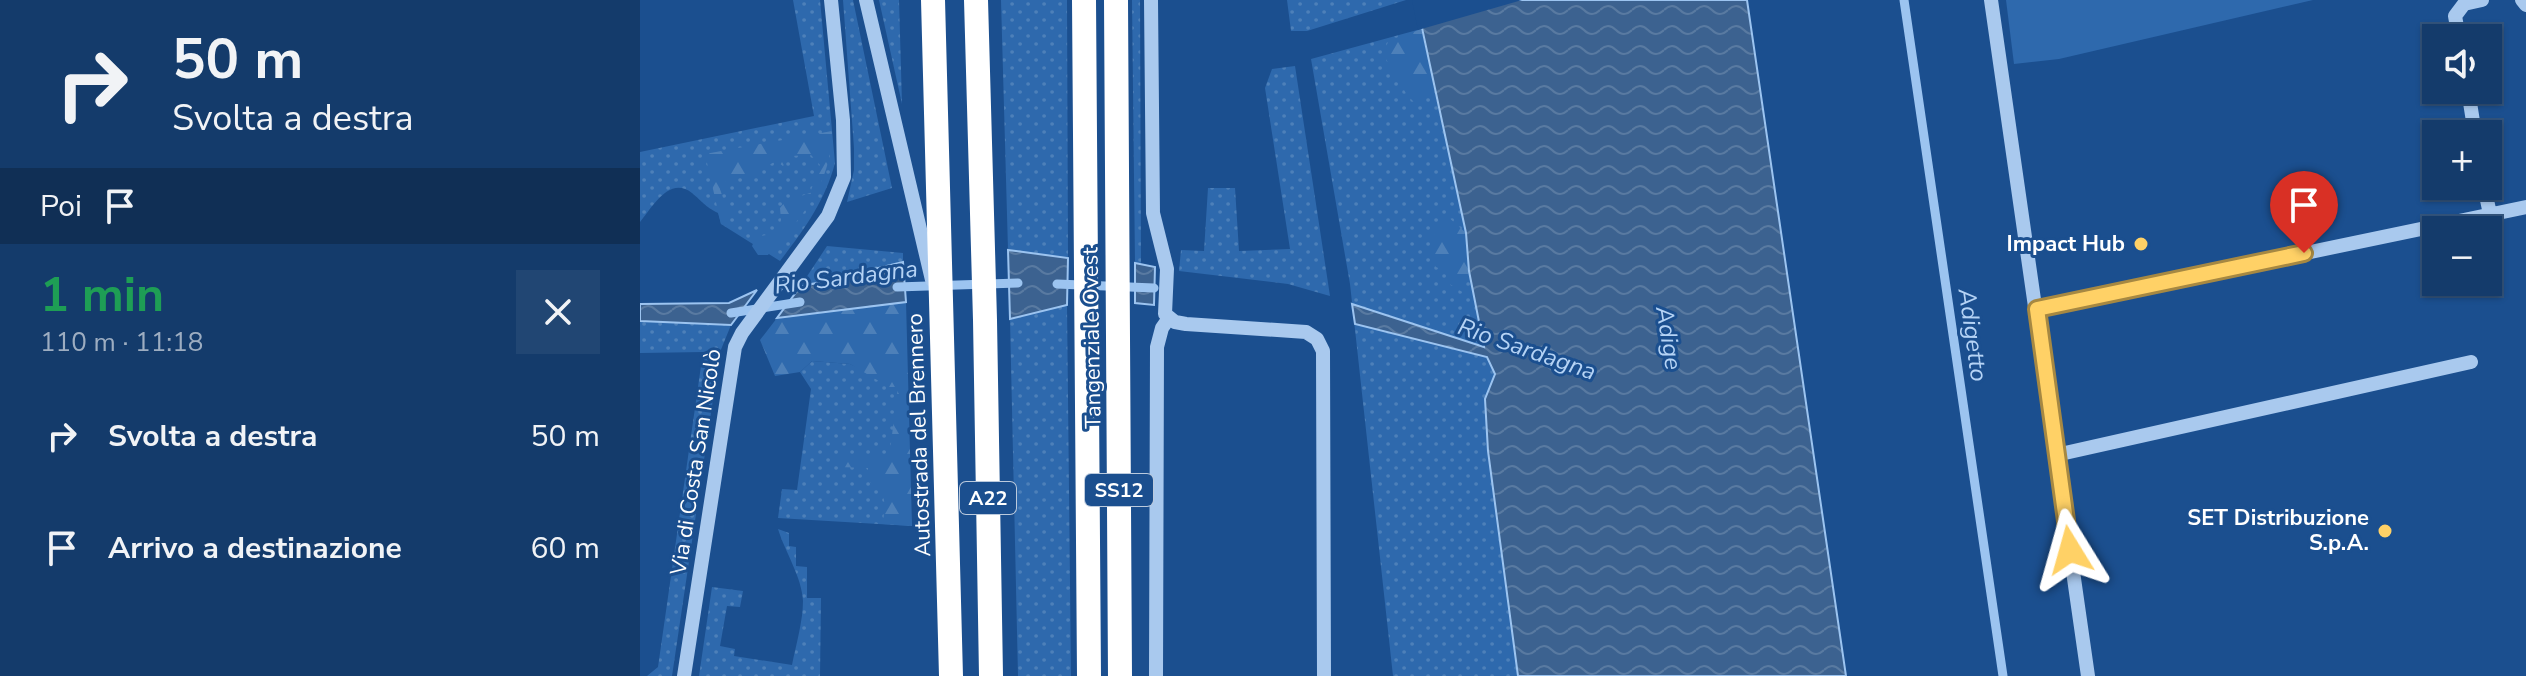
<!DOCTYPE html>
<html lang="it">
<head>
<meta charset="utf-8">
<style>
  :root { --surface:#143b6b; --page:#214673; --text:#f1f3f6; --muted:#9dadc1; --line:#33557e }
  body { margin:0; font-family:"Nunito Sans",sans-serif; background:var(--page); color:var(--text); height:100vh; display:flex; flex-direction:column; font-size:30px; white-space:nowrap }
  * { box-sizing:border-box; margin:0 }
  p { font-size:26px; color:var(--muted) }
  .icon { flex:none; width:44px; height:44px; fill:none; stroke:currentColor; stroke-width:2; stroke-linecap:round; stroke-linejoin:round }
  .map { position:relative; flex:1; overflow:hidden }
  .side { display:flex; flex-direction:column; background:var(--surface); width:640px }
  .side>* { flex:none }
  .hud { background:#143b6b; color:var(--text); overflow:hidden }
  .buttons { position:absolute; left:1782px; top:24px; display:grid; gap:16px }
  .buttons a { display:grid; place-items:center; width:80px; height:80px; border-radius:0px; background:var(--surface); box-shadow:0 2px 6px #0004,0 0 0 2px var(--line); font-size:40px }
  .pin { position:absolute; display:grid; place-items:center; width:68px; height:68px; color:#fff; margin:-82px -34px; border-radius:50% 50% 50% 0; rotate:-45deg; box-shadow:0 0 8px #0007 }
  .pin .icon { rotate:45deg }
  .me { position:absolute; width:88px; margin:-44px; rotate:352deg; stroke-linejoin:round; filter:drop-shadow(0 0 6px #0008) }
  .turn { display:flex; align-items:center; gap:28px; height:168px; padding:0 40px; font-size:36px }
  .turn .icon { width:104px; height:104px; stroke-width:2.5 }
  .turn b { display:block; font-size:56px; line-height:68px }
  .then { display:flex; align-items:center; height:76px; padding:0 40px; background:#0003; gap:16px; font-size:30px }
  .round { display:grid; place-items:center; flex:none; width:84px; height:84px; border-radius:0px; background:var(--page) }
  .summary { display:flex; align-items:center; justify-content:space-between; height:136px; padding:0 40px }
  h1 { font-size:48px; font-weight:700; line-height:60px; color:#1e9e55 }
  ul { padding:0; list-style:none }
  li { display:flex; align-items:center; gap:24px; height:112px; padding:0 40px }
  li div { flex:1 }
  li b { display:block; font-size:30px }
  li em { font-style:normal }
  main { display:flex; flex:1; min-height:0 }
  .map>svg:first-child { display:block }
</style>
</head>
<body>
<main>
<section class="side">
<div class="hud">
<div class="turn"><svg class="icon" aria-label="right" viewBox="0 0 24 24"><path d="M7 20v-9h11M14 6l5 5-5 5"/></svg><div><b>50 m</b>Svolta a destra</div></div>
<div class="then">Poi<svg class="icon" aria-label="arrive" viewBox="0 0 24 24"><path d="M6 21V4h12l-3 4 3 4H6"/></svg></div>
</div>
<div class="summary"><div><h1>1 min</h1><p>110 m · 11:18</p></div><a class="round"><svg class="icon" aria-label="close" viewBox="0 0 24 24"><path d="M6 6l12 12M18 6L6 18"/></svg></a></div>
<ul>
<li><svg class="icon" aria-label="right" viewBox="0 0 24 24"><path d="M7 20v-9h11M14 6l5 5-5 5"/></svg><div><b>Svolta a destra</b></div><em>50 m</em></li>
<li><svg class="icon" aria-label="arrive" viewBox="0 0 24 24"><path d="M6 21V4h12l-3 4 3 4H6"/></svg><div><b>Arrivo a destinazione</b></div><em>60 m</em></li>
</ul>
</section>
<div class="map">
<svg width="1886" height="676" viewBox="0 0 1886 676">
  <defs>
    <pattern id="grass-dots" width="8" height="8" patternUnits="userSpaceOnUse" patternTransform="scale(2)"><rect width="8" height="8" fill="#2e69ad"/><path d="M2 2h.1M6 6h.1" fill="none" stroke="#4d80b9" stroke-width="1.8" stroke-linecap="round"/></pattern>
    <pattern id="forest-firs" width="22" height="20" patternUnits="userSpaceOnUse" patternTransform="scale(2)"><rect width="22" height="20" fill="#2e69ad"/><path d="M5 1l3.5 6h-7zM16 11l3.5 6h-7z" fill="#4d80b9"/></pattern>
    <pattern id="water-waves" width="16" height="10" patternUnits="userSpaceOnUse" patternTransform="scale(2)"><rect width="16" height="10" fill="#3c6290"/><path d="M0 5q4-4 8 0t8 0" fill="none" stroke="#597aa1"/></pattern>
  </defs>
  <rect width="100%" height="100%" fill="#1b4f8f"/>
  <!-- grass -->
  <path fill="url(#grass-dots)" d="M153,0H180L195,163C185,201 164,230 140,261L81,224L78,213C64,206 63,202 52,193C29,175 12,208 0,222V152L174,116Z
    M203,0H213L252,188L207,202L214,170V148Z
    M239,0H259L262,104Z
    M361,0H427L428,258L368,250Z
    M492,0H500L501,264L495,263Z
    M647,0H766L667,31H651Z
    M781,29L826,233L829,271L845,352L855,374L845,399L848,451L878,676H753L710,284L671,59Z
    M655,66L690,296L648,284L539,271L541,250L564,251L568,188H595L599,251L650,249L625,88L632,69Z
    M187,246L263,253V262L160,287Z
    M427,305L431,676H378L370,319Z
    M0,321L91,325L80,352L32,676H7L18,667L63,352L0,353Z
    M172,361L210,364L259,387L272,526L138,518L142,489L157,490L171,389L160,372Z
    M138,529L149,533V546L156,547V566L167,567V598H181L180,676H59L72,587L103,591L100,607L87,606L80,646L95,649L94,656L152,665C156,645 163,621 163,601C162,577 145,552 138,529Z"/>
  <!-- forest -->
  <path fill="url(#forest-firs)" d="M781,29L794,84L784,98L776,104L767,95L743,54L748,42Z
    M192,131C191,185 163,216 128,255H118L112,246L116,237L137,233L141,220L140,208L146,201L170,193L180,165L171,155L150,156L143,166L136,161L113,174L90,176L80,189L90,220L88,226L81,224L65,154Z
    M806,215L826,233L829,271L824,293L808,283L805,271L796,267L790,246L801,216Z
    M266,302L272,526L243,524C245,501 248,494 228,481V468L199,467L194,462L193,454L249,459L258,387H249L210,364L172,361L160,372L135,376L120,340L137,318Z"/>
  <!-- park -->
  <path fill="#2e69ad" d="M1366,0H1673L1419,59L1374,64Z"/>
  <!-- water -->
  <path fill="url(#water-waves)" stroke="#9cc4f0" stroke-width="2" d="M776,0H1107L1206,676H878L848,451L845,399L855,374L847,357L715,324L712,304L844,347L829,271L826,233Z
    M368,250L428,258L427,305L370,319Z
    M263,262L266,302L137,318L160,287Z
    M495,263L515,267L514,305L495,303Z
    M117,290L91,325L0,321V304L89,303Z"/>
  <!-- pier -->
  <path fill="#1b4f8f" d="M772,0H882L778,30Z"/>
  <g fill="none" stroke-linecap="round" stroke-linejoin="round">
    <!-- stream -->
    <path stroke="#9cc4f0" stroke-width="9" d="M1264,0L1363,676
      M417,284L514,288
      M257,287L378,283
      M91,313L160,302"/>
    <!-- minor -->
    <path stroke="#a9c9ee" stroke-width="14" d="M226,0L292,280
      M511,0L513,213L527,269L525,314L535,322L546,324L666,332L677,339L683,351L684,676
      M1351,0L1448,676
      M1882,0L1886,5
      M1819,38L1815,16L1824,4L1842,0
      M1828,90L1835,134
      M1844,186L1850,214
      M1397,309L1886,207
      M1416,455L1831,362
      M44,676L95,347L102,333L188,216L204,177L203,120L191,0
      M516,676L517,347L522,328L529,318"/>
    <!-- highway -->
    <path stroke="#fff" stroke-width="24" d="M293,0L311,676
      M336,0L345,320L351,676
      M444,0L449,676
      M476,0L480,676"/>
  </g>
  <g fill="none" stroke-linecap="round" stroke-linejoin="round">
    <defs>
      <path id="route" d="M1430,550L1397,309L1664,253"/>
    </defs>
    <!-- route casing -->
    <use href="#route" stroke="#a68842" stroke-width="20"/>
    <!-- route -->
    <use href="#route" stroke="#ffd166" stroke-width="14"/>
  </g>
  <!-- markers -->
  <g fill="#ffd166" stroke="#1b4f8f" stroke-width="3">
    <circle cx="1501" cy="244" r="8"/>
    <circle cx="1745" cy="531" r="8"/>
  </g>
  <g text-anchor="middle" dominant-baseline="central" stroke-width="6" stroke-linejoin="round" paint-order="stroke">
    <!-- shield labels -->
    <g fill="#1b4f8f" stroke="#bbcadd" stroke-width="2">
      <rect x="445" y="474" width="68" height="32" rx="6"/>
      <rect x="320" y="482" width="56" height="32" rx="6"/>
    </g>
    <g font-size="20" font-weight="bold" fill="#fff">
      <text x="479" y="490">SS12</text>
      <text x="348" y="498">A22</text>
    </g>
    <!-- poi labels -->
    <g font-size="22" font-weight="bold" fill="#fff" stroke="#1b4f8f" text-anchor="end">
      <text x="1485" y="244">Impact Hub</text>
      <text x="1729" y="518">SET Distribuzione<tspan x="1729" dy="25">S.p.A.</tspan></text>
    </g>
    <!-- street labels -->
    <g font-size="22" fill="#fff" stroke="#1b4f8f">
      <text transform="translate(452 338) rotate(-91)">Tangenziale Ovest</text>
      <text transform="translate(279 435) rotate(-92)">Autostrada del Brennero</text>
      <text transform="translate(56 462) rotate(-81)">Via di Costa San Nicolò</text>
    </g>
    <!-- water labels -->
    <g font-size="24" font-style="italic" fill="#b5d3f5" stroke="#1b4f8f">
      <text transform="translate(206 277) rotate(-7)">Rio Sardagna</text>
      <text transform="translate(1333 335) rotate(82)">Adigetto</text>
      <text transform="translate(1029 338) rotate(81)">Adige</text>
      <text transform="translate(887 349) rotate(19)">Rio Sardagna</text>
    </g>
  </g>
</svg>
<div class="buttons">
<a><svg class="icon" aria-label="sound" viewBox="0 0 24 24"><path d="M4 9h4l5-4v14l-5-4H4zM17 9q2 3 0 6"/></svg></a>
<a>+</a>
<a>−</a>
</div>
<div class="pin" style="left:1664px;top:253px;background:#d93025"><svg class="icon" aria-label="arrive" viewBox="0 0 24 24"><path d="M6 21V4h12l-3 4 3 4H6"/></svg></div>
<svg class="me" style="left:1430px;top:550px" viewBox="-20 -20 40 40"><path d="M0-17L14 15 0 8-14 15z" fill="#ffd166" stroke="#fff" stroke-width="4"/></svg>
</div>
</main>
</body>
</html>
